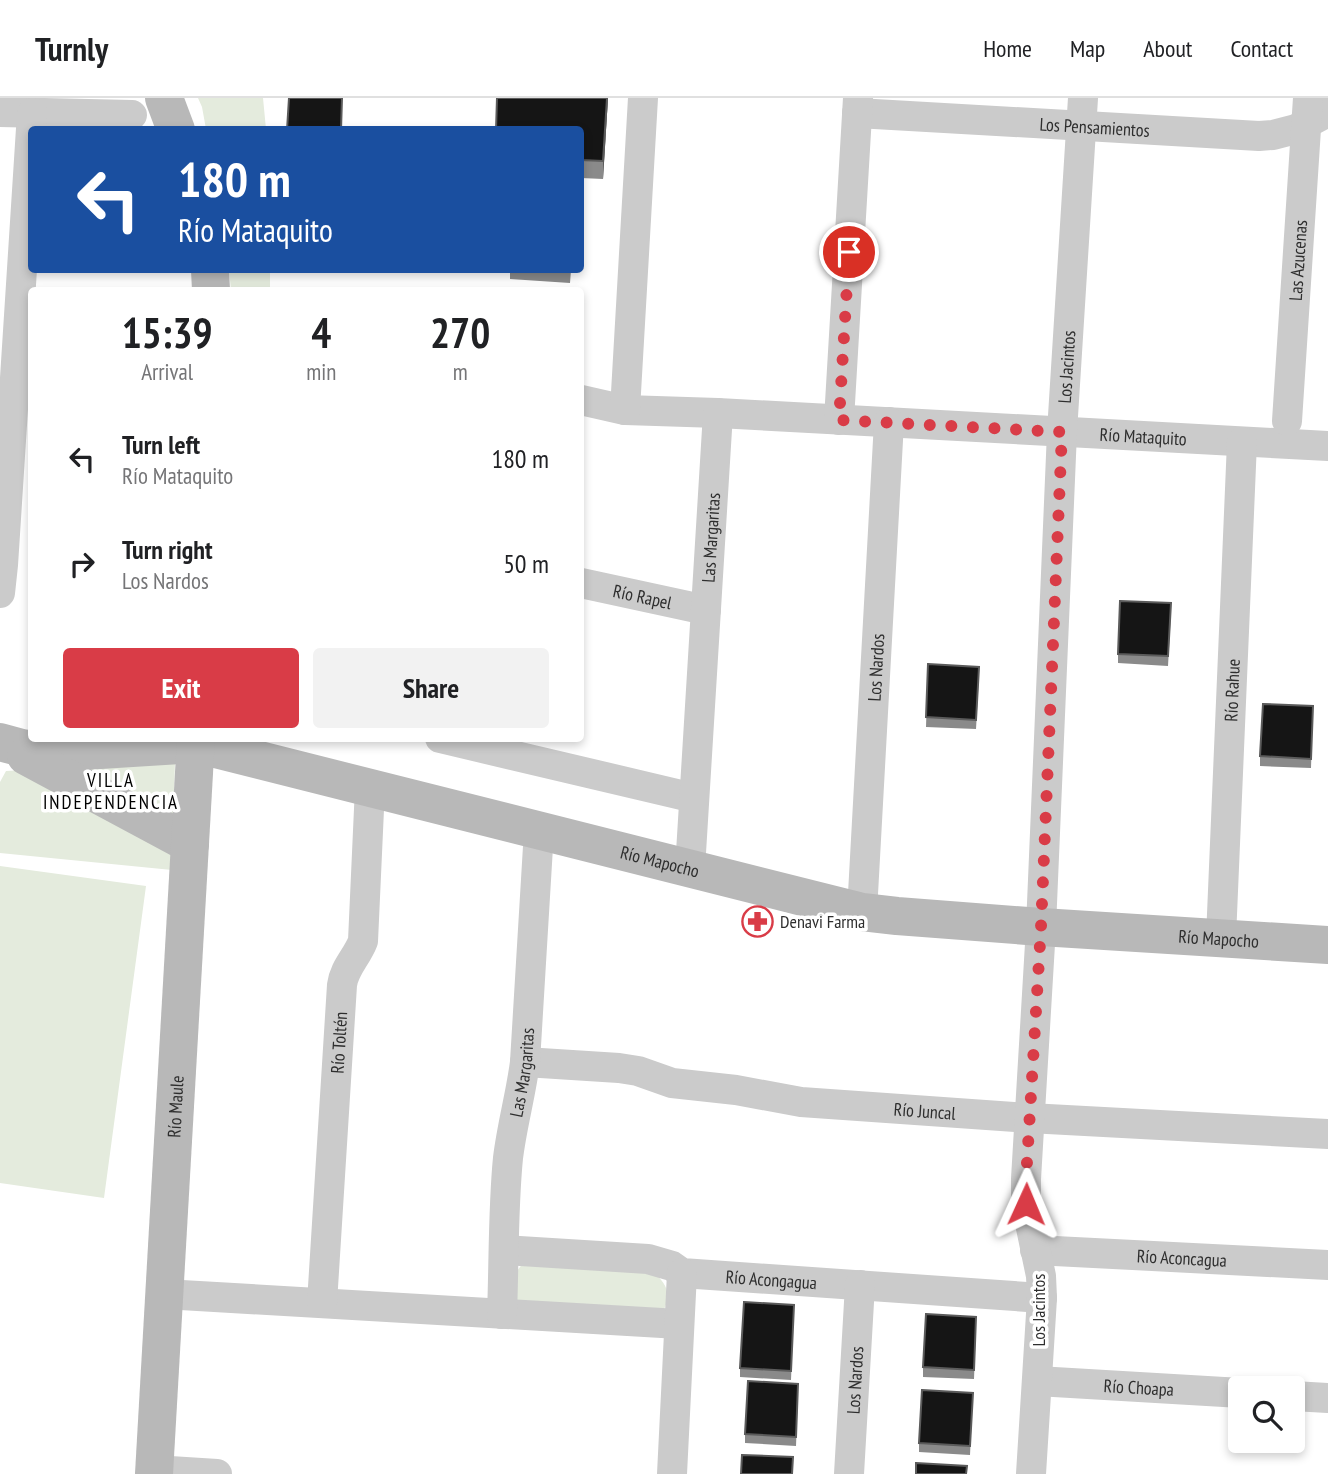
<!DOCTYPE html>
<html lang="en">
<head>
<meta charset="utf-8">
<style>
  :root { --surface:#fff; --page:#f2f2f2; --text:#202124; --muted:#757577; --line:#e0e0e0; --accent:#d93c47 }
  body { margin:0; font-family:"PT Sans Narrow",sans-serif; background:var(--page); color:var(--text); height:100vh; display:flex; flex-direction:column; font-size:26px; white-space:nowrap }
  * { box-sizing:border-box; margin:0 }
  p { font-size:23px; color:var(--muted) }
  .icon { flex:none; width:38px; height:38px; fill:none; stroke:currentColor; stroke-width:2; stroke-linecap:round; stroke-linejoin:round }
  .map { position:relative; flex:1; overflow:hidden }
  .sheet { position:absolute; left:28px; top:189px; width:556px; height:455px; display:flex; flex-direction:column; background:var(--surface); border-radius:7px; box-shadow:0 4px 10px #0003 }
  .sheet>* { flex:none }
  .banner { position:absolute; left:28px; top:28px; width:556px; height:147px; border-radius:7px; box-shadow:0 4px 10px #0003; background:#1a4fa0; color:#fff; overflow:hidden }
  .fabs { position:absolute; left:1228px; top:1278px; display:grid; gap:14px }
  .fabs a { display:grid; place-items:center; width:77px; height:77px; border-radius:7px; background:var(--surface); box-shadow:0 4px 10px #0003; font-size:35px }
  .pin { position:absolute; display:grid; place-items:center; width:60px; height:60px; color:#fff; margin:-30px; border:4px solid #fff; border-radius:50%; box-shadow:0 2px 7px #0007 }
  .me { position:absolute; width:77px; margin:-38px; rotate:1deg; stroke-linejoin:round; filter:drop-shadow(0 0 5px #0008) }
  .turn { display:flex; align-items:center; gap:24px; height:147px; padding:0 35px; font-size:32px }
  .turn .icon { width:91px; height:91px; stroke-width:2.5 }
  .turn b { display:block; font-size:49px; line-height:60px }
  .eta { display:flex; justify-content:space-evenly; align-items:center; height:119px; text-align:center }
  .eta b { font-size:42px; font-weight:600; line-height:49px }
  .action { display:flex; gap:14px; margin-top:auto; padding:14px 35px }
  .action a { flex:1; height:80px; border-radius:7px; background:var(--accent); color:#fff; font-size:28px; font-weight:600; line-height:80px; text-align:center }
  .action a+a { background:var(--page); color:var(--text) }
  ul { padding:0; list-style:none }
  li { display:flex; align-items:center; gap:21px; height:105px; padding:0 35px }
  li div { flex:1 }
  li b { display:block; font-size:26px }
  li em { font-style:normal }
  header { display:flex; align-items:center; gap:42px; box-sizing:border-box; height:98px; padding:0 35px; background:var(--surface); border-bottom:2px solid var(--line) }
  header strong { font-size:33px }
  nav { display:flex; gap:38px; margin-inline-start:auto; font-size:24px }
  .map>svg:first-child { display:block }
</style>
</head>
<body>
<header>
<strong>Turnly</strong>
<nav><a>Home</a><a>Map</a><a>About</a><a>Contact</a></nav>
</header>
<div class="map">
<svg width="1328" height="1376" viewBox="0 0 1328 1376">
  <rect width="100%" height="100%" fill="#fff"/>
  <!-- green -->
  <path fill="#e4ebdd" d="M198,0H263L266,31H206L202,9Z
    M229,172H270V192H231Z
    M175,664L172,772L0,755V684L6,673Z
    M0,768L146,788L104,1100L0,1085Z
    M523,1165L651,1171C664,1184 674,1194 663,1213L516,1205L517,1173Z"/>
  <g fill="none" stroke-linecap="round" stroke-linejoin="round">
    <!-- street -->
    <g stroke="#cbcbcb" stroke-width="30">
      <path d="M0,14L132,17"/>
      <path id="s1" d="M857,15L1259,38L1273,37L1296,31L1328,14"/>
      <path id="s2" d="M581,302L625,312L718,315L1328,348"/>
      <path d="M625,312L643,0"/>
      <path d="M839,322L858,0"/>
      <path id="s3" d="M1287,323L1308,0"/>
      <path id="s4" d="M581,485L706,512"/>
      <path d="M0,495L3,467L32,15"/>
      <path d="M440,640L694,700"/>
      <path id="s5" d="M690,771L718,315"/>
      <path id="s6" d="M862,814L889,324"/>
      <path id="s7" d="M1221,840L1242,344"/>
      <path id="s8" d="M525,964L619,970L638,973L672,985L736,992L801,1004L1029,1020L1328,1036"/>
      <path id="s9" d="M505,1152L648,1161L672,1168L682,1175L1042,1200"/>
      <path id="s10" d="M1035,1152L1328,1167"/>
      <path d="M164,1196L679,1226"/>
      <path id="s11" d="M322,1205L342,887C344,870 357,859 363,843L370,689"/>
      <path id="s12" d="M502,1216C504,1165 503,1110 508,1060C512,1027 521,996 525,964L539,732"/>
      <path id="s13" d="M1037,1283L1241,1295"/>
      <path d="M1293,1298L1328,1300"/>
      <path d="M154,1372L217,1376"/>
      <path d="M672,1376L682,1175"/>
      <path id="s14" d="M849,1376L860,1187"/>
      <path id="s15" d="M1031,1376L1042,1200L1041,1178L1026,1106V1081L1041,829L1062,334L1083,0"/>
    </g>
    <!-- secondary -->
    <g stroke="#b8b8b8" stroke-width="38">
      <path d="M164,0L176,32"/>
      <path d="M210,172L211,192"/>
      <path id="s16" d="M0,644L22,650L52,655L196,646L862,814L897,818L1041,829L1328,847"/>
      <path d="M26,658L190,746"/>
      <path id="s17" d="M154,1376L196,640"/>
    </g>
  </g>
  <!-- wall -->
  <path fill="#8a8a8a" d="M497,0H608L603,81L581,80V32Z
    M510,172H571L570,185L510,181Z
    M1171,515L1168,568L1118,565V556Z
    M928,566L979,578L976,631L926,629Z
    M1313,608L1311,670L1260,668V658Z
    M794,1207L791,1282L740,1279V1270Z
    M976,1228L974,1281L923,1279V1269Z
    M798,1295L796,1348L745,1345V1336Z
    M973,1295L970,1357L919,1354V1345Z"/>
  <!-- shaded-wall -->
  <path fill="#5b5b5b" d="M607,0H608L603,81V63Z"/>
  <!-- building -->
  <path fill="#151515" stroke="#5b5b5b" stroke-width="2" d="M289,0H342L341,32H287Z
    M497,0H607L603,63L581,62V32H496Z
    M1120,503L1171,505L1168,558L1118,556Z
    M928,566L979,569L976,622L926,619Z
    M1263,606L1313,608L1311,661L1260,658Z
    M744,1204L794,1207L791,1273L740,1270Z
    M926,1216L976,1219L974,1272L923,1269Z
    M748,1283L798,1286L796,1339L745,1336Z
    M922,1292L973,1295L970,1348L919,1345Z
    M742,1357L793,1359L792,1376H741Z
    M916,1365L967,1368L966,1376H916Z"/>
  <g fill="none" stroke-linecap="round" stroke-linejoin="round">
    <!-- route -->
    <path stroke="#d93c47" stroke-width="12" stroke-dasharray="0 21.6" d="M849,154L839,322L1062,334L1041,829L1026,1081V1106"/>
  </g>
  <!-- icons -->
  <defs>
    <symbol id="pharmacy-ring" viewBox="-11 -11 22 22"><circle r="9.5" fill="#fff" stroke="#d93c47" stroke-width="1.5"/><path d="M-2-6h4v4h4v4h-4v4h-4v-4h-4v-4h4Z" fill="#d93c47"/></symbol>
  </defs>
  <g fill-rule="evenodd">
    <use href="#pharmacy-ring" x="740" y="806" width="35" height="35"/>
  </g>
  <g text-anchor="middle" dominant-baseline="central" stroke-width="7" stroke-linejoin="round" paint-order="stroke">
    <!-- street labels -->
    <g font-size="18" fill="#2e2e2e" stroke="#fff">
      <text stroke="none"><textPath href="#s1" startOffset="238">Los Pensamientos</textPath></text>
      <text stroke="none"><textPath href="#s3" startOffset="161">Las Azucenas</textPath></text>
      <text stroke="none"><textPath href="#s15" startOffset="1110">Los Jacintos</textPath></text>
      <text stroke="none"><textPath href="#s2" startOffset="564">Río Mataquito</textPath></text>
      <text stroke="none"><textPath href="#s5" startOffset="332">Las Margaritas</textPath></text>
      <text stroke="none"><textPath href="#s4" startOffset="63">Río Rapel</textPath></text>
      <text stroke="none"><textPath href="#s6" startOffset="245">Los Nardos</textPath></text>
      <text stroke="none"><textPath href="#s7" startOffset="248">Río Rahue</textPath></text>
      <text stroke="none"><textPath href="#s16" startOffset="676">Río Mapocho</textPath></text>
      <text stroke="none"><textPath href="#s16" startOffset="1242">Río Mapocho</textPath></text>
      <text stroke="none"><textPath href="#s11" startOffset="261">Río Toltén</textPath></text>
      <text stroke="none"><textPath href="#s12" startOffset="243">Las Margaritas</textPath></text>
      <text stroke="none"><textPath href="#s17" startOffset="368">Río Maule</textPath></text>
      <text stroke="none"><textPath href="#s8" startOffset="404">Río Juncal</textPath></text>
      <text stroke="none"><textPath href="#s10" startOffset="147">Río Aconcagua</textPath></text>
      <text stroke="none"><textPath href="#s9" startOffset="270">Río Acongagua</textPath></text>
      <text transform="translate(1038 1212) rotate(-90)">Los Jacintos</text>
      <text stroke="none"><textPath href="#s14" startOffset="94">Los Nardos</textPath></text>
      <text stroke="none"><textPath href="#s13" startOffset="102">Río Choapa</textPath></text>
    </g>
    <!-- poi labels -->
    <g font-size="18" fill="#2e2e2e" stroke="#fff" text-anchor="start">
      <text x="780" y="823">Denavi Farma</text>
    </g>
    <!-- neighbourhood labels -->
    <g font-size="19" letter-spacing="2" fill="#000" stroke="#fff">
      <text x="111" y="682">VILLA<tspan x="111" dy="22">INDEPENDENCIA</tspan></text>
    </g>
  </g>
</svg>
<div class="fabs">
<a><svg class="icon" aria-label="search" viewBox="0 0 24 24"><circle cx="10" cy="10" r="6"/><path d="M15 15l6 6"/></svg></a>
</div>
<div class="pin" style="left:849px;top:154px;background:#d93025"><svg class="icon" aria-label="arrive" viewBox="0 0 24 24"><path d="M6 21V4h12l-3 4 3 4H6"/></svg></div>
<svg class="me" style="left:1026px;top:1106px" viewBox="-20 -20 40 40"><path d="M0-17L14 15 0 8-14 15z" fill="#d93c47" stroke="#fff" stroke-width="4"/></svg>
<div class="banner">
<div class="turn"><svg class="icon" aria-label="left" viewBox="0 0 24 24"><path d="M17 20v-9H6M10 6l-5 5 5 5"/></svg><div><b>180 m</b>Río Mataquito</div></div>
</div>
<section class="sheet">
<div class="eta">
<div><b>15:39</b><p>Arrival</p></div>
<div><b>4</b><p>min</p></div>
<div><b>270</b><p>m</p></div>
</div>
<ul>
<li><svg class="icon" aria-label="left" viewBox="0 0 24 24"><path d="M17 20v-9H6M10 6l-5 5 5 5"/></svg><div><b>Turn left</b><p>Río Mataquito</p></div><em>180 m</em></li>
<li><svg class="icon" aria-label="right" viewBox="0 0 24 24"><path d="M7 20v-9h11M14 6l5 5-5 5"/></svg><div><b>Turn right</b><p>Los Nardos</p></div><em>50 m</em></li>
</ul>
<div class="action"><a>Exit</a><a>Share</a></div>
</section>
</div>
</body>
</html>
